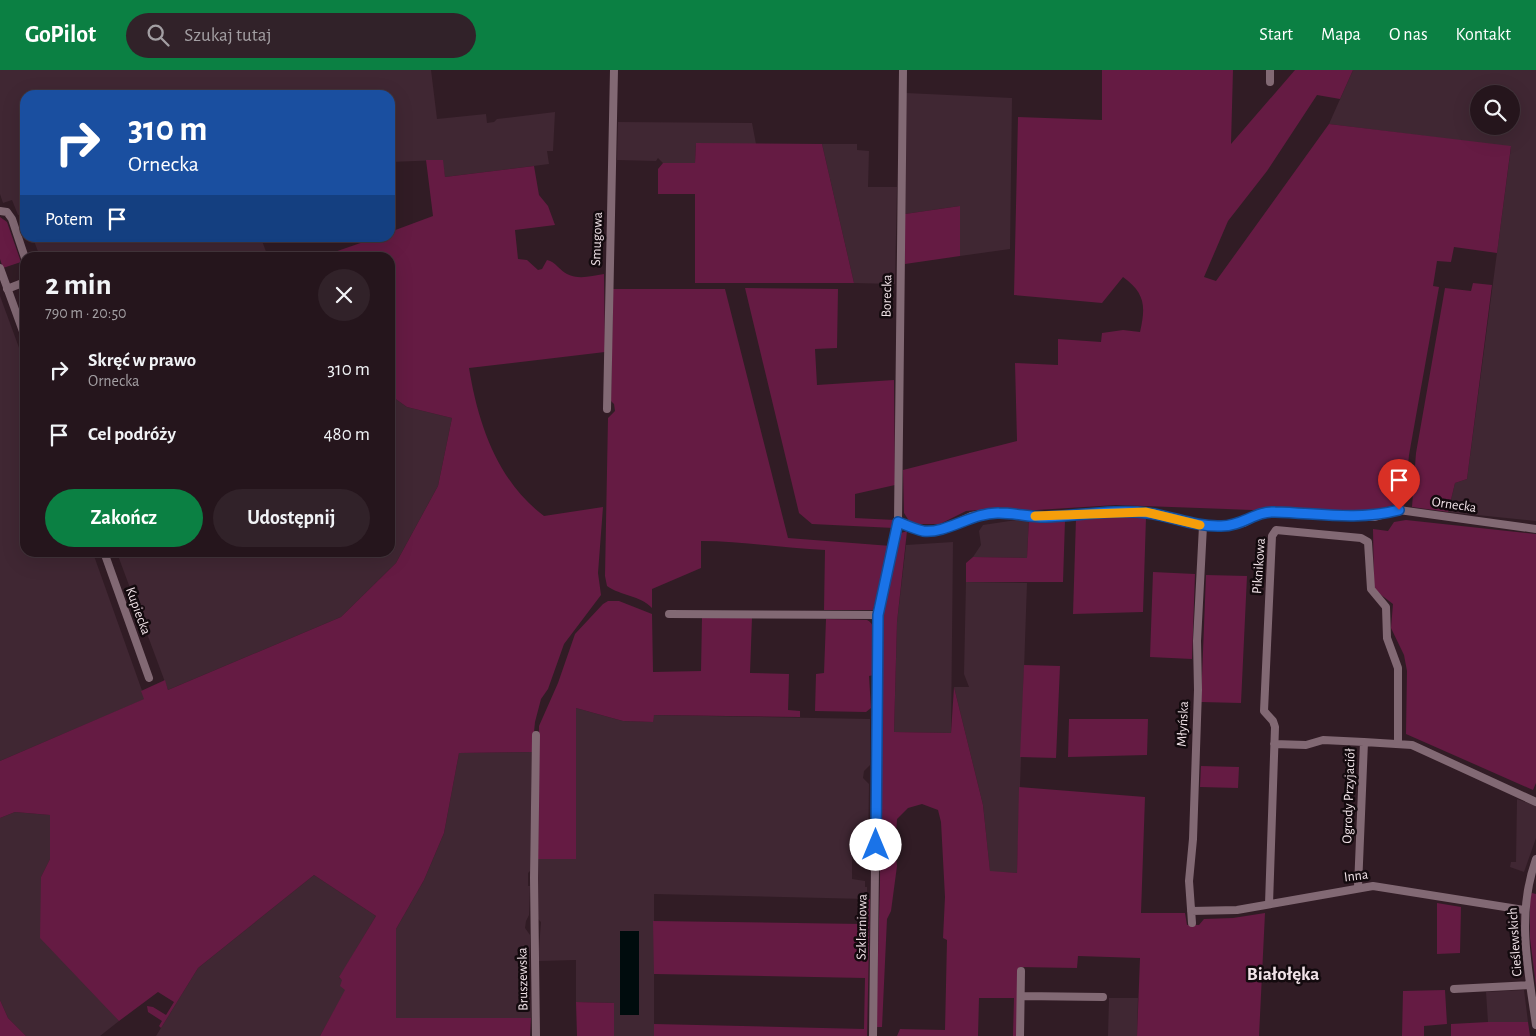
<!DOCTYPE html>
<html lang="pl">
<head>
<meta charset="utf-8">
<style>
  :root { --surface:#25151c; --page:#312229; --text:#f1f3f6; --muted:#a39fa3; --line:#42343b; --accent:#0b8043 }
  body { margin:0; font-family:"Alegreya Sans",sans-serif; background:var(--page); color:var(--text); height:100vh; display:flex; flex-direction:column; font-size:19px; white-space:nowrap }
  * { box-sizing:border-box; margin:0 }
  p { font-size:16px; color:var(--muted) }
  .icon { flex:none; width:28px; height:28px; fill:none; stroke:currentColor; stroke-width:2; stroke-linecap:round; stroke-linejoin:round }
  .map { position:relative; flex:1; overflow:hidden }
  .panel { position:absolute; left:20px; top:182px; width:375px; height:305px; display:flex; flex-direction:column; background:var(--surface); border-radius:15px; box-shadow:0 5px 20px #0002,0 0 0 1px var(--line) }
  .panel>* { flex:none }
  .hud { position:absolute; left:20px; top:20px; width:375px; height:152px; border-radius:15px; box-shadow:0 5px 20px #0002,0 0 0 1px var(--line); background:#1a4fa0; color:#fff; overflow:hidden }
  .tools { position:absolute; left:1470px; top:15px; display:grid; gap:10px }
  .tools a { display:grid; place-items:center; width:50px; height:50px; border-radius:50%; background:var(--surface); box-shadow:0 5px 20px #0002,0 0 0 1px var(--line); font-size:25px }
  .pin { position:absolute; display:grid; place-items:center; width:42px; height:42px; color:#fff; margin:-51px -21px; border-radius:50% 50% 50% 0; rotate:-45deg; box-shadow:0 0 5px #0007 }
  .pin .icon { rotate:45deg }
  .me { position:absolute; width:55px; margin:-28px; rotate:0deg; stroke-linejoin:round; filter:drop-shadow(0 0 4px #0008) }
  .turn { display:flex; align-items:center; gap:18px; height:105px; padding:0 25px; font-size:22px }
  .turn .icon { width:65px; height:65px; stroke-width:2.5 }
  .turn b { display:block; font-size:35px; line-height:42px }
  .then { display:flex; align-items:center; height:48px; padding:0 25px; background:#0003; gap:10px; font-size:19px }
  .round { display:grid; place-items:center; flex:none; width:52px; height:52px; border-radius:26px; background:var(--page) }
  .head { display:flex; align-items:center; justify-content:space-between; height:85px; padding:0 25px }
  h1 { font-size:30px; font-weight:600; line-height:38px }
  .button { display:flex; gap:10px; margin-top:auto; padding:10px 25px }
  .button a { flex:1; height:58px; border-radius:30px; background:var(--accent); color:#fff; font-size:20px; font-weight:600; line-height:58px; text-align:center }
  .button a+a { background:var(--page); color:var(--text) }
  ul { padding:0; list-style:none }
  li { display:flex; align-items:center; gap:15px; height:65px; padding:0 25px }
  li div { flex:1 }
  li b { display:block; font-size:19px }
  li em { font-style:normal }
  header { display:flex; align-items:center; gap:30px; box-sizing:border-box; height:70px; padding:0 25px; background:var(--accent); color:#fff }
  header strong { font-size:24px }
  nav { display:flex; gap:28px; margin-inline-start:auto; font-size:18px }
  .search { width:350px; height:45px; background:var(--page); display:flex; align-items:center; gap:12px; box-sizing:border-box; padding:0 18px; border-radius:28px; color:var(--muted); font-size:19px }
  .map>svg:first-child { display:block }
</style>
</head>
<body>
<header>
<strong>GoPilot</strong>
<div class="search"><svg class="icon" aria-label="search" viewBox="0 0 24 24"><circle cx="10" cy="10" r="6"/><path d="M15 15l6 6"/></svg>Szukaj tutaj</div>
<nav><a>Start</a><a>Mapa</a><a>O nas</a><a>Kontakt</a></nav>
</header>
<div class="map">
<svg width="1536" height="966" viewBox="0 0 1536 966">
  <rect width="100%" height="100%" fill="#311c25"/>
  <!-- built -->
  <path fill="#402733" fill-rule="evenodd" d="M0,0H431L437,49L486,44L487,53L494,52L497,49L555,42L553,81H547L549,94L445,107L442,90L390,92V25H25V144L18,145L12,130L3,133L0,124Z
    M1353,0H1536V451L1448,442L1455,413L1467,409L1511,77L1329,54ZM1479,24H1511V56H1479Z
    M906,23L1012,28L1010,179L960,186V136L905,144Z
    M618,52L752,53L756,74H696L695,93H663L658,88L656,91L617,90Z
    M822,74H857V80L869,81L868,117H897L895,214L854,213Z
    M33,168H261L268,187H40Z
    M0,226L25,294V482L93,483L145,629L0,691Z
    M390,325L407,337L452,348L438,416L396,493L341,547L168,620L117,483L390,482Z
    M1029,448L1027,488L973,487L981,475L979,461L983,455Z
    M953,472L951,663L894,662L897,552L906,475Z
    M966,512L1027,513L1017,803L990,802L983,735L954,617H969L964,604Z
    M576,638L623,651L653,652V645L870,649V695L864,701L863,708L869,714L868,783L863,787H852V809L865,811V817H867V829L654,824V966H614V933L576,932V890L538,891L541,852L538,849V789H576Z
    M532,682L530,801L528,803V816H530L529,845L526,851L525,858L530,865V898L524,904L523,912L530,917L531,948H396V859L424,810L444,763L459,683Z
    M1517,729L1536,736V768L1524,802L1510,797L1511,792H1516Z
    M15,742L50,745V789L41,807L111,941L119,951L100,966H26L8,948L0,930V748Z
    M314,805L376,846L339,908L342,909L346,920L320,966H156L198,898Z
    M1524,920L1528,952H1488L1486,922Z
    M1109,928H1138L1137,966H1108Z"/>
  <!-- green -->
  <path fill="#651b43" d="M1102,0H1233L1231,74L1295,0H1353L1340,29L1317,25L1267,101L1228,151L1204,207L1216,211L1329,54L1511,76L1497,183L1454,177L1451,192L1437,191L1433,216L1439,217L1409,385L1404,437L1393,435L1365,444L1116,435L1021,441L992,439L966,441L940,454H911L904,443L903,400L1017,371L1015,293L1058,295V269L1101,272L1102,263L1123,260L1140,262C1146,236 1145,223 1123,207L1102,233L1014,225L1018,47L1102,50Z
    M696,73L822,74L854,213H695V124H658V99L663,93H695Z
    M426,90H443L445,107L534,96L539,125L548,136L555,155L515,160L518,189L527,190L538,200L542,199L547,190C556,192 560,201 567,204C579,210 591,206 604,204L605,282L469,298C478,353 497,411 544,446L603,437L598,503L601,525L564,574L548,619L541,629L535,652L532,682L459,683L444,763L424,810L396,859V948H531L530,966H320L345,920L340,916L342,910L339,907L376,846L314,805L198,898L161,958L159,956L162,951L148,942L147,936L153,937L166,945L174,932L158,922L119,951L40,868L41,807L50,789V745L15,742L0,748V691L144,629L141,621L165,610L168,620L341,547L396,493L438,416L452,348L407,337L390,325V188L320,187L375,168H390V162L433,146Z
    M960,136V186L905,194V144Z
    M0,147L7,152L21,192L3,198L0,189Z
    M1473,213L1492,215L1467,409L1455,413L1448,442L1412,437L1416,383L1445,218L1471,221Z
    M745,218L838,219L837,278L815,279L817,315L894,310L895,415L855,424V448L895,450L894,458L812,454L799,443Z
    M613,219H725L788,468L891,476L873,540H824L825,480C783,478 742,471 701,471V498L652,519V538C640,525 621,526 607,516L605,506L608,348L615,341L614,334L611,331Z
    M1144,445L1146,447L1143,542L1073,544L1076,448Z
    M1029,448L1065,450L1063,512H966V493L973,487L1027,488Z
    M1406,450L1536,464V713L1533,720L1406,664L1407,601L1404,585L1391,558L1393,534L1376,521L1374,516L1373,459L1388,461L1394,452Z
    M907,461L897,552L894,662L951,663L954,617L983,735L990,801L1017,803L1019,717L1145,727L1141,843H1185L1187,855H1199L1204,849L1233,848L1265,843L1259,966H1137L1140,888L1078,886L1077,898L1019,897L1017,966H1013L1014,928H979L978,966H897L900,959L945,960L947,870L943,868L945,827L941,752L938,740L922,734L908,738L897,749L895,780L897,796L891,841L887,849L882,957H876L880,812L881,551L884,529L901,463Z
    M1153,502L1195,504L1192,589L1150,587Z
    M1206,505L1247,506L1241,633L1201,632Z
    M608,531H619L652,544L653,602L701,601L702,547L752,548L750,603L789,604L788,640L800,641V647L654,645L653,652L623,651L576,638V789H538L539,656L558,613L575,564L603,534Z
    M826,549L867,550C882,557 874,591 874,605L869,606L871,638L866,642L815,641L816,604L824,603Z
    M1024,595L1060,596L1056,688L1020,687Z
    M1069,649H1148L1147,685L1068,687Z
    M1201,696L1239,697L1238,718L1200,717Z
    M1532,823L1536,824V916L1530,868V825Z
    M864,829H870L867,966H654V954L864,959L865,908L654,904L653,851L863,854Z
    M1437,833L1461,837L1460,883L1437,884Z
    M1445,920L1447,954L1424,956V966H1402L1403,921Z
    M0,930L8,948L26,966H0Z
    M576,932L614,933V966H577Z
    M1488,952H1528L1530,966H1451V954Z"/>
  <!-- water -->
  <path fill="#000c0d" d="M620,861H639V945H620Z"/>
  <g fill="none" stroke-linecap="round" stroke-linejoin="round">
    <!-- minor -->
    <path stroke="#826974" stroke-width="8" d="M1270,12V0
      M0,141L7,142L12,149L25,188
      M0,198L25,267
      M7,219L25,212
      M607,339L614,0
      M898,452L913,458L929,461L952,455L971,446L990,443L1044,447L1135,442L1153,444L1203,456H1222L1244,453L1265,442L1375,447L1399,440L1536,459
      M104,482L149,608
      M669,544L878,545
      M536,665L534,808L536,966
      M1274,674L1306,675L1323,670L1364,672
      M1536,789C1516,845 1528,898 1536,955
      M1358,817L1364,672L1412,675L1536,732
      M1269,834L1275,657L1273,651L1264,641L1272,466L1276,460L1361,468L1368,472L1371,519L1386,537L1387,568L1398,598V673
      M1191,841L1237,840L1373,816L1524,840
      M1192,853L1189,811L1193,769L1198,620L1197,571L1203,456
      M1454,919L1530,915
      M1021,926L1103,927
      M873,966L878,545L898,452L903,0
      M1020,966L1021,901"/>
  </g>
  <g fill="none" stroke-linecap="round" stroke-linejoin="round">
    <defs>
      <path id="route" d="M876,775L878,545L898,452C906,455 914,459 923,461C947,464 972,442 999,443C1015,443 1029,447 1045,447C1076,446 1117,439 1147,443C1172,446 1195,457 1221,456C1243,456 1255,441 1275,442C1317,443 1357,451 1399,440"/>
    </defs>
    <!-- route casing -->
    <use href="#route" stroke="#114b97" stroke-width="12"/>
    <!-- route -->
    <use href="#route" stroke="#1a73e8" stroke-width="9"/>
    <!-- slow -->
    <path stroke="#f59e0b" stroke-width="9" d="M1035,446L1146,442L1200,455"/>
  </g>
  <g text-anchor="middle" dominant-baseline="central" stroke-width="5" stroke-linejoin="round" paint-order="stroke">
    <!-- street labels -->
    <g font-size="14" fill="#f0e2e7" stroke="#130a0e">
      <text transform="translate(597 169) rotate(-88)">Smugowa</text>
      <text transform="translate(887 226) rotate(-89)">Borecka</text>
      <text transform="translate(1454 435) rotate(8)">Ornecka</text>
      <text transform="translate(1259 496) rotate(-86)">Piknikowa</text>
      <text transform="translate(138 541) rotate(70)">Kupiecka</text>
      <text transform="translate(1183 654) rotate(-87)">Młyńska</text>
      <text transform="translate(1349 726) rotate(-88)">Ogrody Przyjaciół</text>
      <text transform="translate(1356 806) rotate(-7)">Inna</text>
      <text transform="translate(862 857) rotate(-89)">Szklarniowa</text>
      <text transform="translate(1515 872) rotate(-94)">Cieślewskich</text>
      <text transform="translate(523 909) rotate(-91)">Bruszewska</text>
    </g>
    <!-- district labels -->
    <g font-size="19" font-weight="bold" fill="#f0e2e7" stroke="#130a0e">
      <text x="1283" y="904">Białołęka</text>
    </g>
  </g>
</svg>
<div class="tools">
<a><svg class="icon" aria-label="search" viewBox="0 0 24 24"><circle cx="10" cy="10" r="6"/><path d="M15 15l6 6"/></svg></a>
</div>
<div class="pin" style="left:1399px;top:440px;background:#d93025"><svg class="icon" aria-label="arrive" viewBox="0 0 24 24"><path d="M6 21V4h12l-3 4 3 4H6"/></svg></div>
<svg class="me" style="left:876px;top:775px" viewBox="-20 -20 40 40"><circle r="19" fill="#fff"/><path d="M0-13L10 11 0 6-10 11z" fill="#1a73e8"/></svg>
<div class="hud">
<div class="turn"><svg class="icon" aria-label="right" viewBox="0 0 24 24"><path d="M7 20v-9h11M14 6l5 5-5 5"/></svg><div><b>310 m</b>Ornecka</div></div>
<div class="then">Potem<svg class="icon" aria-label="arrive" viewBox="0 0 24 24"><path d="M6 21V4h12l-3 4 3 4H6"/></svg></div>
</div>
<section class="panel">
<div class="head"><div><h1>2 min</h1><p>790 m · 20:50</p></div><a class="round"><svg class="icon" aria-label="close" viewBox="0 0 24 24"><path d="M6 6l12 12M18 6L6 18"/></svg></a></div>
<ul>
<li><svg class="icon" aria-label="right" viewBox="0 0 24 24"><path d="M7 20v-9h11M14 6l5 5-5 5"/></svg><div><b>Skręć w prawo</b><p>Ornecka</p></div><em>310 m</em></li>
<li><svg class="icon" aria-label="arrive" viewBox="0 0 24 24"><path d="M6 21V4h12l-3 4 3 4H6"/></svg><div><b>Cel podróży</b></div><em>480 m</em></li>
</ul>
<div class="button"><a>Zakończ</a><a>Udostępnij</a></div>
</section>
</div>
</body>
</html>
